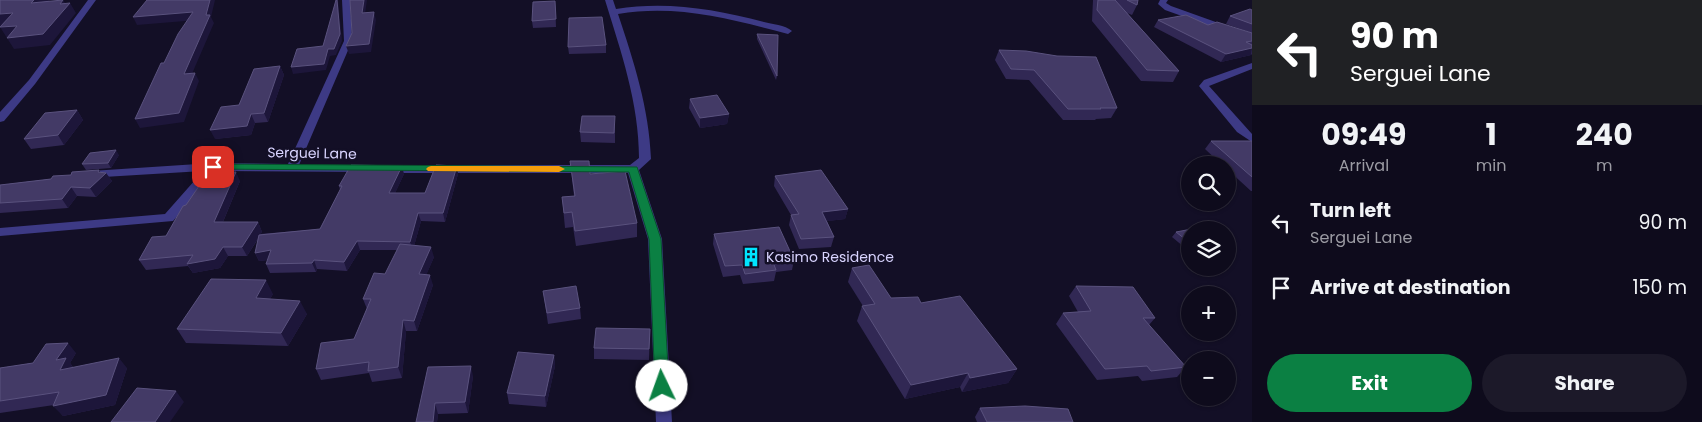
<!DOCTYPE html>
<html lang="en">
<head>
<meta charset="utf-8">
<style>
  :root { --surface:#0e0b1c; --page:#1c1929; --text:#f1f3f6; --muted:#9b9ba3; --line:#2e2b3b; --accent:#0b8043 }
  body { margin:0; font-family:Poppins,sans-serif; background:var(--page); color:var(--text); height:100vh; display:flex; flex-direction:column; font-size:19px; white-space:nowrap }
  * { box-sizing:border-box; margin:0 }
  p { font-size:16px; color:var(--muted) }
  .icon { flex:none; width:28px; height:28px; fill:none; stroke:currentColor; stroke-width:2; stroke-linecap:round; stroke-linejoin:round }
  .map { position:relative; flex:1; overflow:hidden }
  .panel { display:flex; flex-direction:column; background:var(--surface); width:450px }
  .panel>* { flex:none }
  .banner { background:#202124; color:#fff; overflow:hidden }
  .buttons { position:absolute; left:1181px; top:156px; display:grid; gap:10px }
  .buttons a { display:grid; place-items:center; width:55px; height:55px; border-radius:50%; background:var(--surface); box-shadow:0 1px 4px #0004,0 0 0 1px var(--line); font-size:25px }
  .pin { position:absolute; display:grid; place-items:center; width:42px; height:42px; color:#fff; margin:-21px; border-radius:10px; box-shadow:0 2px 8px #0006 }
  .me { position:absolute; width:55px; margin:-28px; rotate:357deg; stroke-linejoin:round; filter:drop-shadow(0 0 4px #0008) }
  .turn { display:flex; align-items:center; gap:18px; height:105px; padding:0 15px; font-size:22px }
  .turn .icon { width:65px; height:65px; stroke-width:2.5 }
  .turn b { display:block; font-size:35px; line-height:42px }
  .eta { display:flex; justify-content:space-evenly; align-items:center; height:85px; text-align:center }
  .eta b { font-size:30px; font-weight:700; line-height:35px }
  .action { display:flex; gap:10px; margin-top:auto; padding:10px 15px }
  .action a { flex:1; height:58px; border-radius:30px; background:var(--accent); color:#fff; font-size:20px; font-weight:700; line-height:58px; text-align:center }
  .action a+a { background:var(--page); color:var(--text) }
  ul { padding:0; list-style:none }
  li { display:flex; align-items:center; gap:15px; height:65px; padding:0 15px }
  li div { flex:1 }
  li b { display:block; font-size:19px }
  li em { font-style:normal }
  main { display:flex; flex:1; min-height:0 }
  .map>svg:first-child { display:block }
</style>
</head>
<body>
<main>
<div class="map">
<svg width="1252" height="422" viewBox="0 0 1252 422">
  <rect width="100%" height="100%" fill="#130f26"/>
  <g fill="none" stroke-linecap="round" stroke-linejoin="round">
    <!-- minor -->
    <path fill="#3d3a85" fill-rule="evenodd" d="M88,0H96L35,84L4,121L0,122V112L29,80Z
      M342,0H350L352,41L299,165H366L372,169L370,172L216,171L173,221L0,236V228L165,214L203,171L87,178L85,175L91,171L213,163L288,164L344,41Z
      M605,0H613L616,9C667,1 714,9 764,22C772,24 785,25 792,31L788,34C731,19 677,4 618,14C634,62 649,108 651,159L639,170L662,239L672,422H656L648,239L628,173H386L380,169L386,165H630L639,158C639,103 621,52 605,0Z
      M1160,0H1168L1166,3L1171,6L1252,35V41L1165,10L1158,4Z
      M1252,63V69L1209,86L1252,134V142L1237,132L1199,86L1204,80Z"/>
  </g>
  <!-- wall -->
  <path fill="#312854" d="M1093,0H1138L1137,5L1132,15L1127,13L1179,71L1173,82L1141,81L1092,21Z
    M555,1L556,27L533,28L532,21Z
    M1252,10V33L1226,24L1230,16Z
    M1158,20L1208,25L1252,33V54L1251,55L1221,62L1154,27Z
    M757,34L777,76L776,80L757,39Z
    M606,45V53L569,54L568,47Z
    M999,50L1117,108L1111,118L1096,119L1095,120H1063L1029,80L1006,79L995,60Z
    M280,66L284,75L268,122L255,123L251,135L215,139L239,105Z
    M690,99L729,114L727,124L700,128L689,108Z
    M77,110L83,120L64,145L31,149L24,139Z
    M615,126V143L581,142L580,132Z
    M1211,141H1252V191H1251L1228,170V165H1222L1205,149Z
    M119,155L111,168L86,170L82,164Z
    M570,161L590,174L637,223V237L576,246L573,227L565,228L562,197L574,196Z
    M457,166L458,174L445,222L421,221L414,246L434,257L426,275L433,285L417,331H406L402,378L372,382L369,373L321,380L316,369L354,339L367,309L363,299L385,274L397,250H360L347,271L317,269L316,272L270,273L266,264L268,260L259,261L255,253L258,239L247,256H228L220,268L193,273L188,266L146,270L139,260L166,236L186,205L240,181L223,222H258L262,232L260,234L320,229L340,190L339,186L404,174L395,193H425Z
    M99,170L100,172L106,173L112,181L96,197L77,196L68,208L0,213V185L51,179Z
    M775,176L848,209L845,219L827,221L834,237L831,247L799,249L789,225L791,215L774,186Z
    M1190,230V252L1172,237L1176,232Z
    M714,234L794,260L792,270L776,272L774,281L743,284L740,275L723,277L713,244Z
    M852,268L891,298L921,303L1017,369L1008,383L962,392L960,387L905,399L857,321L862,306H863L848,282Z
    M1076,286L1155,318L1149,325L1186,367L1177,377L1142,381L1138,376L1097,380L1056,324L1063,313L1078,312L1069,296Z
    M543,291L580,308L581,319L548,324Z
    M273,294L270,299L307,314L288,346L186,343L177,329Z
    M650,329L649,360L594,359V348Z
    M76,353L70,363L73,367L127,368L115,405L63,416L54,405L0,413V368L33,363Z
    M554,355L555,366L546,407L509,404L507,393Z
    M428,367L473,376L468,413L438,414L437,422Z
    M980,408L1073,422H977L975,417Z"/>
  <!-- shaded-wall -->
  <path fill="#1d163a" d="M34,0H50L37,14L31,3Z
    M63,0L67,6L70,3L76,13L50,45L14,49L0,27L17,26L60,4Z
    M210,0H215L211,17L214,23L188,83L184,74L206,15Z
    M337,0H338L342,41L336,55L330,56L326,70L293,74L291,67L328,49Z
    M364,0H367L364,21L362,13Z
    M193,12L197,20L137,25L133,17Z
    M374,12L376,20L371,52L349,54L346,46Z
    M13,13L19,23L0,26V14Z
    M1252,48L1251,55L1221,62L1226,54Z
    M280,66L284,75L268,122L264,113Z
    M195,73L199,81L184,122L140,128L135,119Z
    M77,110L83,120L64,145L58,135Z
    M251,114L255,123L251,135L215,139L210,130Z
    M729,114L727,124L700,128V118Z
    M116,150L119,155L111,168L108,163Z
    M402,166L404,174L391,202L389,193Z
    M457,166L458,174L445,222L443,213Z
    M99,170L103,176L106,173L112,181L96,197L90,188Z
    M236,172L240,181L219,231L214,222Z
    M71,187L77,196L68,208L62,199Z
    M848,209L845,219L820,222L822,212Z
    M418,213L421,221L413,250L410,242Z
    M258,222L262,232L247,256L242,247Z
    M357,241L360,250L347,271L344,262Z
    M223,247L228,256L220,268L193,273L187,264Z
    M431,247L434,257L422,285L419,274Z
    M271,250L275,259L259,261L255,253Z
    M314,260L317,269L316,272L312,263Z
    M430,275L433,285L417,331L414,321Z
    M266,280L273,294L263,311L256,298Z
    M300,301L307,314L288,346L281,333Z
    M403,320L406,331L402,378L398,367Z
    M68,343L76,353L70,363L74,369L60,370L56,360Z
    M554,355L555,366L546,407L545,396Z
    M119,358L127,368L115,405L63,416L53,406Z
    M471,366L473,376L468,413L465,402Z
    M1017,369L1008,383L962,392L970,378Z
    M968,373L960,387L905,399L911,385Z
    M176,391L184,402L170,422H155Z
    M435,403L438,414L437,422H433Z"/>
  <!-- building -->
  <path fill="#433a66" stroke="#5a527e" d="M0,0H34L31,3L63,0L60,4L70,3L43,34L7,38L17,26L0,27L13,13L0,14Z
    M147,0H210L206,15H210L184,74L195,73L179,113L135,119L161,63H164L178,34L193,12L133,17Z
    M336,0H337L340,34L334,49H328L324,64L291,67L297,49L323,46Z
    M350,0H364L362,13L374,12L369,44L346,46L352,33Z
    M1098,0H1115L1179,71L1147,70L1097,10Z
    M1127,0H1138L1137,5Z
    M555,1L556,19L532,21L533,2Z
    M1250,9L1252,10V24L1230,16Z
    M1186,15L1208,25L1217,22L1252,33V41L1246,42L1252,45V48L1226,54L1158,20Z
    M602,17L606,45L568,47L569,18Z
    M757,34L778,35L777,76Z
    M999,50L1026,51L1057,56L1096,57L1117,108H1100L1101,109H1068L1034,70L1011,69Z
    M280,66L264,113L251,114L247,126L210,130L221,107L239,105L254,69Z
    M717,95L729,114L700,118L690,99Z
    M77,110L58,135L24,139L45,113Z
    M582,116H615L614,133L580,132Z
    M1211,141H1252V177Z
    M116,150L108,163L82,164L90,153Z
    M570,161H589L590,174L625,171L637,223L575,231L572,212L564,213L562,197L575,196Z
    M351,165L402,166L389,193H425L436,165L457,166L443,213H418L410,242L357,241L344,262L314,260L312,263L266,264L271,250L255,253L259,235L320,229L342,186H339Z
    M99,170L98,172L106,173L90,188L71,187L62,199L0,203V185L51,179L53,176L71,175L72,172Z
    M821,170L848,209L822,212L834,237L801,239L791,215L799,214L775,176Z
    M236,172L214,222H258L242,247H223L215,259L187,264L193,255L139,260L152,237L166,236L183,206L186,205L208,173Z
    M779,227L794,260L773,262L776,270L745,274L742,265L725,266L714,234Z
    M1197,228L1199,230H1190V243L1176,232Z
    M400,244L431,247L419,274L430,275L414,321L403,320L398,367L368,371L369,362L316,369L321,343L354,339L371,299H363L374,273L385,274Z
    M869,265L891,298L918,297L921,303L960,296L1017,369L970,378L968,373L911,385L862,306L875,304L852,268Z
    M211,279L266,280L256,298L300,301L281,333L177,329Z
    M576,286L580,308L547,313L543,291Z
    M1076,286L1133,287L1155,318H1143L1186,367L1151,371L1147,366L1105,369L1063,313L1091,311Z
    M596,328L650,329L649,349L594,348Z
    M68,343L56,360L66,358L60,370L119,358L106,395L53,406L59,392L0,401V368L33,363L46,344Z
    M518,352L554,355L545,396L507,393Z
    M471,366L465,402L435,403L433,422H416L428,367Z
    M137,388L176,391L155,422H111Z
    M1025,406L1068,409L1073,422H987L980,408Z"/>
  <!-- route -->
  <path fill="#0b8043" stroke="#07532c" d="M213,164L637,167L661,239L669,386L667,390L662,392L657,390L655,386L649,239L629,172L209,169L208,167L209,165Z"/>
  <!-- slow -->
  <path fill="#f59e0b" d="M431,166H559L565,169L559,172L428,171L426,169L428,167Z"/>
  <!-- icons -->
  <defs>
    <symbol id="building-bare" viewBox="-9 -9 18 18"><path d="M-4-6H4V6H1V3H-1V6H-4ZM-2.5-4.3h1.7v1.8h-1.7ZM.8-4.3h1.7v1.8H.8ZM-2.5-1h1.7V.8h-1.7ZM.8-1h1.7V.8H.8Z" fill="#00e5ff" stroke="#130f26" stroke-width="2.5" paint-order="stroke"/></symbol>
  </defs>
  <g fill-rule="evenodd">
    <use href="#building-bare" x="737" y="243" width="28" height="28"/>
  </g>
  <g text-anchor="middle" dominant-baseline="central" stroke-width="5" stroke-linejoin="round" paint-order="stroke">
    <!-- street labels -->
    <g font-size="14" fill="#d9d4ff" stroke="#130f26">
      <text transform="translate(312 153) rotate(1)">Serguei Lane</text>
    </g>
    <!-- poi labels -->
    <g font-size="14" fill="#d9d4ff" stroke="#130f26" text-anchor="start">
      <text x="766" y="257">Kasimo Residence</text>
    </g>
  </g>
</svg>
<div class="buttons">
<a><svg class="icon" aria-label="search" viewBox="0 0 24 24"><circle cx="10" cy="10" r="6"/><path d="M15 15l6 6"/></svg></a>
<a><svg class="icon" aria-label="layers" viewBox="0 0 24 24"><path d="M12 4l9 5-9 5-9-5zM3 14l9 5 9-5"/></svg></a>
<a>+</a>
<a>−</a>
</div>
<div class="pin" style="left:213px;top:167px;background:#d93025"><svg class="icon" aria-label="arrive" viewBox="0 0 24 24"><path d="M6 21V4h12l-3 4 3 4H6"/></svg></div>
<svg class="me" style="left:662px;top:386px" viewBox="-20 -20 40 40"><circle r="19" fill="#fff"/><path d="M0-13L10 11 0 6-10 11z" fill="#0b8043"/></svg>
</div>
<section class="panel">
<div class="banner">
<div class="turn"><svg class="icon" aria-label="left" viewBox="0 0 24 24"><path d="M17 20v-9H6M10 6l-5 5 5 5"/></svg><div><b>90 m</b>Serguei Lane</div></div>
</div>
<div class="eta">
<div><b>09:49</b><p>Arrival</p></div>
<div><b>1</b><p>min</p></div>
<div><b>240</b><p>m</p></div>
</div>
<ul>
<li><svg class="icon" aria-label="left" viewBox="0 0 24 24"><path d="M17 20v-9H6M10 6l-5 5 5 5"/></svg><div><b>Turn left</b><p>Serguei Lane</p></div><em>90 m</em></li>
<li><svg class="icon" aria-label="arrive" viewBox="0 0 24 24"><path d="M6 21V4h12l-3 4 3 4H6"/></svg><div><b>Arrive at destination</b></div><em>150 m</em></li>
</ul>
<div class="action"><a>Exit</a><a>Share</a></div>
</section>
</main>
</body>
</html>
